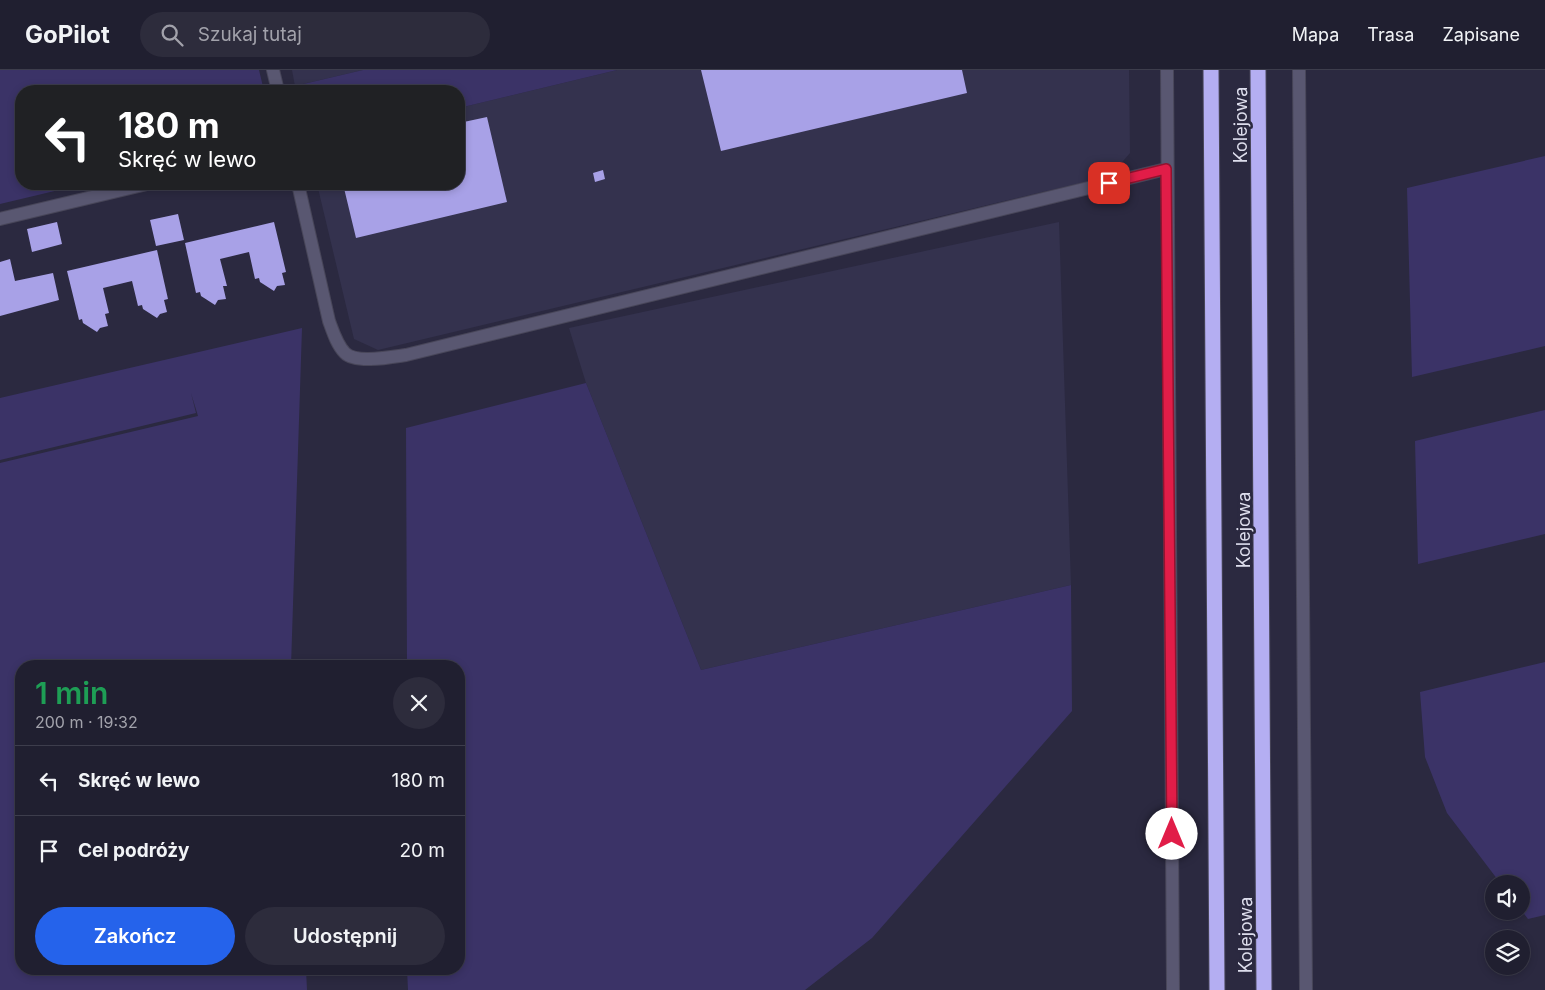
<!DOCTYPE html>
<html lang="pl">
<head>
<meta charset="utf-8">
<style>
  :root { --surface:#201f30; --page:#2d2c3c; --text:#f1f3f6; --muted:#a2a2ab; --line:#3d3d4c; --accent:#2563eb }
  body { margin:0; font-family:Inter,sans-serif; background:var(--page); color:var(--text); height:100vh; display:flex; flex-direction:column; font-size:19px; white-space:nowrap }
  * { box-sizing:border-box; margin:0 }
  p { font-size:16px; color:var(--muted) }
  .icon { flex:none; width:28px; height:28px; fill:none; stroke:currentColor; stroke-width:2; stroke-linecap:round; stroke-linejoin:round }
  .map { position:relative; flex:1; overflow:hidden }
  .panel { position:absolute; left:15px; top:590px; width:450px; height:315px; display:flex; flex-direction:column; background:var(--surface); border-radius:20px; box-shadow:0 2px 8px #0003,0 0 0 1px var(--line) }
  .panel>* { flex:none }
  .hud { position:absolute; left:15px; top:15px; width:450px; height:105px; border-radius:20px; box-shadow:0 2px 8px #0003,0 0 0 1px var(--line); background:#202124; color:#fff; overflow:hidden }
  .fabs { position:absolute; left:1485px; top:805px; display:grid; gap:10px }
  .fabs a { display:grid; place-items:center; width:45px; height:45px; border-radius:50%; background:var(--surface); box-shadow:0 2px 8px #0003,0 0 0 1px var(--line); font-size:25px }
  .pin { position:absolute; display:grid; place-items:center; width:42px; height:42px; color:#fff; margin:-21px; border-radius:10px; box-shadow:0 2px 8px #0006 }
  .me { position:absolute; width:55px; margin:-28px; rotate:0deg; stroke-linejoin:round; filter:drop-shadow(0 0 4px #0008) }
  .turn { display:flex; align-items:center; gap:18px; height:105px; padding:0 20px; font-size:22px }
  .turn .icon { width:65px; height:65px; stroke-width:2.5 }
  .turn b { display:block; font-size:35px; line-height:42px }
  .round { display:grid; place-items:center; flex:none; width:52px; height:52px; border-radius:26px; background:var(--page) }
  .summary { display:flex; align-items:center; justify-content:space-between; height:85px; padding:0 20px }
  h1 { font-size:30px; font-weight:600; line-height:38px; color:#1e9e55 }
  .primary-button { display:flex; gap:10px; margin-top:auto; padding:10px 20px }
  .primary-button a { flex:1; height:58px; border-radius:30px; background:var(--accent); color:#fff; font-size:20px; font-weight:600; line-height:58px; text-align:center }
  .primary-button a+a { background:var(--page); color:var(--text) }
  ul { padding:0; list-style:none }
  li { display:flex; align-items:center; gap:15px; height:70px; padding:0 20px; border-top:1px solid var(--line) }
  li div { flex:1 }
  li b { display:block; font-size:19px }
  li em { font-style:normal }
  header { display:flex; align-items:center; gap:30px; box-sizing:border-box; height:70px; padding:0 25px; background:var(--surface); border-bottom:1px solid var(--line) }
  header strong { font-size:24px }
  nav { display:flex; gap:28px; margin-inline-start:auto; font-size:18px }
  .search { width:350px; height:45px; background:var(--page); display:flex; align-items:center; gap:12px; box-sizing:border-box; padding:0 18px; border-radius:28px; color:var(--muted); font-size:19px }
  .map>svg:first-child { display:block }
</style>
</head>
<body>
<header>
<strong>GoPilot</strong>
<div class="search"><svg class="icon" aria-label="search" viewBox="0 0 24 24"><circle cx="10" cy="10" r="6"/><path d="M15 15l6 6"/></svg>Szukaj tutaj</div>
<nav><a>Mapa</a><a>Trasa</a><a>Zapisane</a></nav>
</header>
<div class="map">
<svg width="1545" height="920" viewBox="0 0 1545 920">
  <rect width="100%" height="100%" fill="#2b2940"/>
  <!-- built -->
  <path fill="#34324e" d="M292,0H363L295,16Z
    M617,0H1129L1130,83L1110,106L378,280L354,269L317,114H459V38Z
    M1059,152L1071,515L701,600L586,313L569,258Z"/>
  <!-- green -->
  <path fill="#3b3367" d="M0,0H259L264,21H21V114H84L0,134Z
    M363,0H617L459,38V21H296L295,16Z
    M1545,86V276L1412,307L1407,118Z
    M302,258L291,596H21V899H306L307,920H0V393L198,346L191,323L196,343L0,390V328Z
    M586,313L701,600L1071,515L1072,641L872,868L805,920H408L407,899H459V596H407L406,358Z
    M1545,340V464L1418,494L1415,371Z
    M1545,592V845L1528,849L1521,840V814H1501L1447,743L1425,687L1420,622Z"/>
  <!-- building -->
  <path fill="#a8a1e7" d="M701,0H962L967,23L721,81Z
    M487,47L507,132L356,168L343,114H459V53Z
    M603,100L605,109L595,112L593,103Z
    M178,144L184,170L156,176L150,150Z
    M57,152L62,174L32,182L27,159Z
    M274,152L286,202L282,203L285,215L277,216L274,221L260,212L259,208L255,209L249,182L220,189L227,216H223L226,229L218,230L215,235L201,226L200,222L196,223L185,173Z
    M157,180L168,229L164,230L167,242L160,244L157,248L143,239L142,235L138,236L132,211L103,218L109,243L105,244L108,256L100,258L97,262L83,253L82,249L79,250L67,201Z
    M10,189L15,211L53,203L59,230L0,246V192Z"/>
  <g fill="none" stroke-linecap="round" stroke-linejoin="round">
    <defs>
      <path id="minor" d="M273,0L278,21
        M1167,0L1173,920
        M1299,0L1306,920
        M298,114L329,251C333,262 337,275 345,283C356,294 392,287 406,285L1166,99
        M0,149L147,114"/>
      <path id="highway" d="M1211,0L1217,920
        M1258,0L1264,920"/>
    </defs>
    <!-- minor casing -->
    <use href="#minor" stroke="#484659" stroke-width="14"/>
    <!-- highway casing -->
    <use href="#highway" stroke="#484659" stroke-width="17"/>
    <!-- minor -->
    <use href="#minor" stroke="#595771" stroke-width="12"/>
    <!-- highway -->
    <use href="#highway" stroke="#b4aef2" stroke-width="15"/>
  </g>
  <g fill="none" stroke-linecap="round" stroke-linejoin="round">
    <defs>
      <path id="route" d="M1109,113L1166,99L1172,764"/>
    </defs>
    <!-- route casing -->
    <use href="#route" stroke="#92132f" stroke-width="12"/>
    <!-- route -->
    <use href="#route" stroke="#e11d48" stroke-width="9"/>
  </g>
  <g text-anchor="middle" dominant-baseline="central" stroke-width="5" stroke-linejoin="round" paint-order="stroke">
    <!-- street labels -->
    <g font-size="18" fill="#ddddec" stroke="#2b2940">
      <text transform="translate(1240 55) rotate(-90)">Kolejowa</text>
      <text transform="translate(1243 460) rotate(-90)">Kolejowa</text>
      <text transform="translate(1245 865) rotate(-90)">Kolejowa</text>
    </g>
  </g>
</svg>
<div class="fabs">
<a><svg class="icon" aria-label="sound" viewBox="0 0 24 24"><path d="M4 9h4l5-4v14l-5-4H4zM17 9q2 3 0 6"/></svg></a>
<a><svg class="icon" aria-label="layers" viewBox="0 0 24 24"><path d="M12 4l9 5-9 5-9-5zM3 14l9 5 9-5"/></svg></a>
</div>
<div class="pin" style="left:1109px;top:113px;background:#d93025"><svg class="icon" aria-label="arrive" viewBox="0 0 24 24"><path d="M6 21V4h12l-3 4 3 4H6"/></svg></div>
<svg class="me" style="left:1172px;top:764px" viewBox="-20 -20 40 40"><circle r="19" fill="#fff"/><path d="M0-13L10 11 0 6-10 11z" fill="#e11d48"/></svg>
<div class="hud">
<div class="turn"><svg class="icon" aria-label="left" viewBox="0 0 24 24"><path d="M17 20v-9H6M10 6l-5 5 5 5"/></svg><div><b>180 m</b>Skręć w lewo</div></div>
</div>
<section class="panel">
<div class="summary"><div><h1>1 min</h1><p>200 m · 19:32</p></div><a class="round"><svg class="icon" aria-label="close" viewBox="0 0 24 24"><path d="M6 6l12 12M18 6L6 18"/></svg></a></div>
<ul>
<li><svg class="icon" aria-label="left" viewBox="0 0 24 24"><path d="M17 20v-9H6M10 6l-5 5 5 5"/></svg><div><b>Skręć w lewo</b></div><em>180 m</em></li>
<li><svg class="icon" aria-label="arrive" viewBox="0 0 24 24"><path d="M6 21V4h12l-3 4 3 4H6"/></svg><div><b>Cel podróży</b></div><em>20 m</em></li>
</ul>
<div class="primary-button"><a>Zakończ</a><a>Udostępnij</a></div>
</section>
</div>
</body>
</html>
